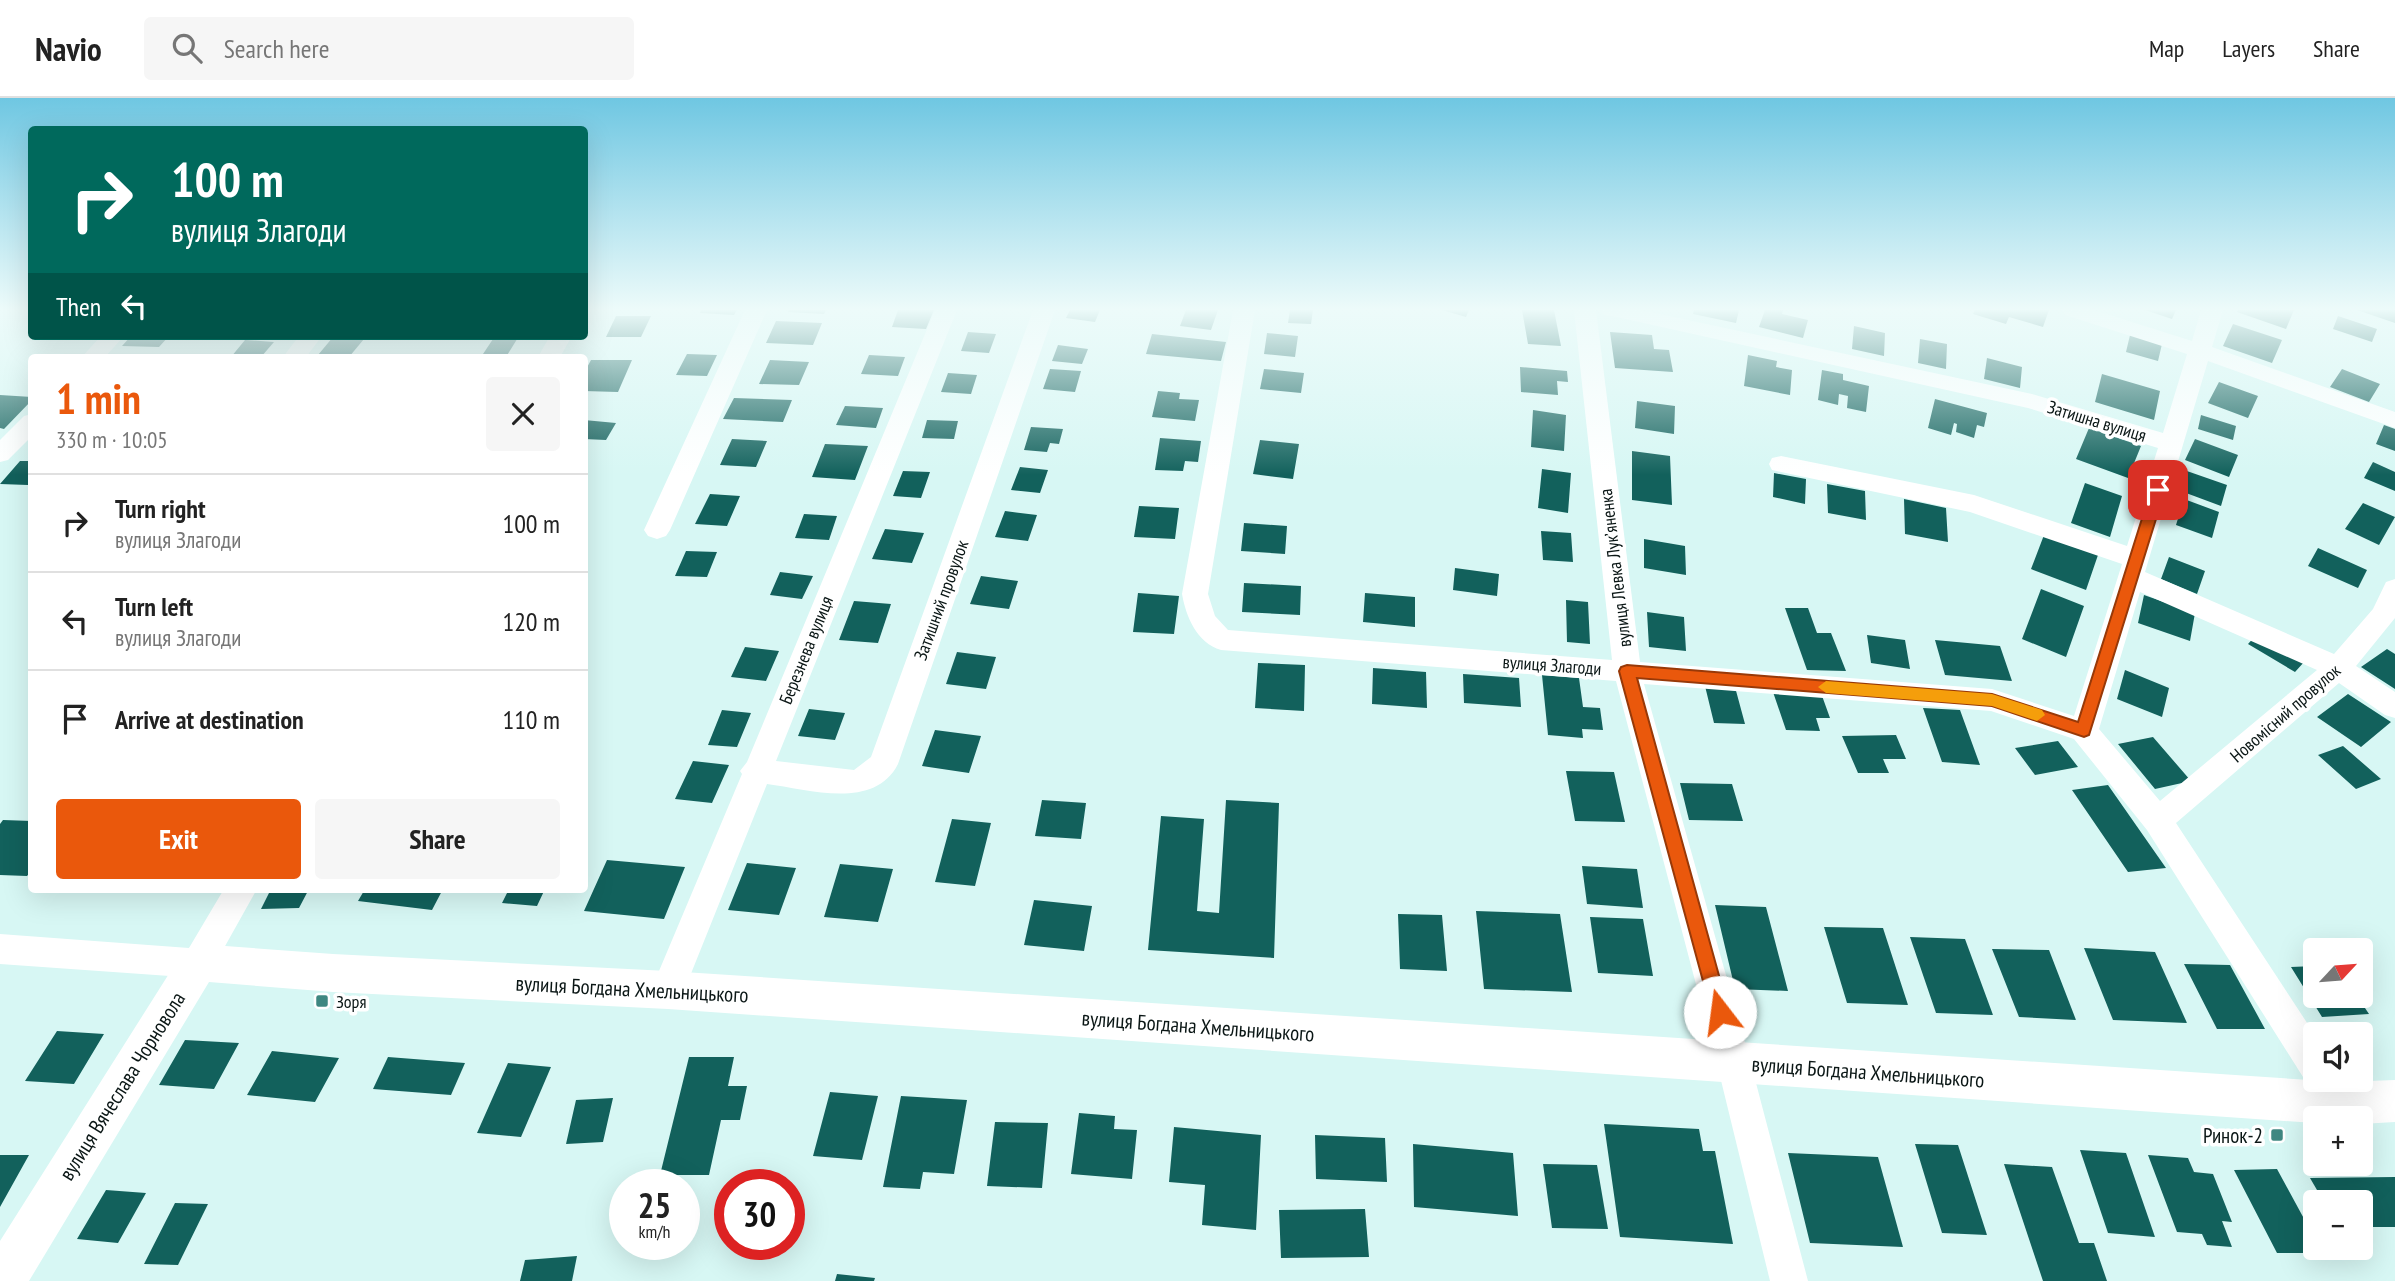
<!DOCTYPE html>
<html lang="en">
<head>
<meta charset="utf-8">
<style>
  :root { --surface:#fff; --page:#f6f6f6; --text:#222; --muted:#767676; --line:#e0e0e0; --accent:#ea580c }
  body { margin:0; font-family:"PT Sans Narrow",sans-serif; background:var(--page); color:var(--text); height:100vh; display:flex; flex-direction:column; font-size:26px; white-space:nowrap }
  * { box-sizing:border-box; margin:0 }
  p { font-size:23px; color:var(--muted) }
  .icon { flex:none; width:38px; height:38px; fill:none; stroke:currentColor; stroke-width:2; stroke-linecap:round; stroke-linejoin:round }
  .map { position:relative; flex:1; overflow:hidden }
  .sheet { position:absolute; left:28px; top:256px; width:560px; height:539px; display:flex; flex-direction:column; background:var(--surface); border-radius:7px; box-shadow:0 7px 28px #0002 }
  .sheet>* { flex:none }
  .guide { position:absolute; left:28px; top:28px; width:560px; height:214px; border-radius:7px; box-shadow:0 7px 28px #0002; background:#00695c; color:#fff; overflow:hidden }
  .needle { width:46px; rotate:64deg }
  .buttons { position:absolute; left:2303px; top:840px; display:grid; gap:14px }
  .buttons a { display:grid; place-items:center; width:70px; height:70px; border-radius:7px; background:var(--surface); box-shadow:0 7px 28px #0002; font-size:35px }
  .speed { position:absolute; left:609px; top:1071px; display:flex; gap:14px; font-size:35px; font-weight:700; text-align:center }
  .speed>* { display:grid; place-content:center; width:91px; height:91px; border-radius:50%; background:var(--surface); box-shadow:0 7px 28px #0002; line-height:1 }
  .speed small { font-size:18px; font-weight:400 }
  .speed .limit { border:10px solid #d22; background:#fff; color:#111 }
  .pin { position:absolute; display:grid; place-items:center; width:60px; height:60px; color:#fff; margin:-30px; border-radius:14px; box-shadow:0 4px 10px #0006 }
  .me { position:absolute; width:77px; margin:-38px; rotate:345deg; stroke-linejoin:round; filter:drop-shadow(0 0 5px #0008) }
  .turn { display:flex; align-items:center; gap:24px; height:147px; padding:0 28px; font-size:32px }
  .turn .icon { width:91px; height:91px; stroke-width:2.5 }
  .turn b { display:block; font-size:49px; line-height:60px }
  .then { display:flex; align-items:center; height:66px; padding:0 28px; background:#0003; gap:14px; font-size:26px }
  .round { display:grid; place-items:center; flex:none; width:74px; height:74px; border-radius:7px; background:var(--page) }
  .headline { display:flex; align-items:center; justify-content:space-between; height:119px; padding:0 28px }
  h1 { font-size:42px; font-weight:800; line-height:52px; color:var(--accent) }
  .action { display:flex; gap:14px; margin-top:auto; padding:14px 28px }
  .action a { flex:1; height:80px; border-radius:7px; background:var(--accent); color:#fff; font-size:28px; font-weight:800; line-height:80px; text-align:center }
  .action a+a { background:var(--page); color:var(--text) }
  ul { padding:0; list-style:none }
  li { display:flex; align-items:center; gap:21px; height:98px; padding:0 28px; border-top:2px solid var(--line) }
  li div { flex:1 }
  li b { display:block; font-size:26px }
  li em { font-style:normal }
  header { display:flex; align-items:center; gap:42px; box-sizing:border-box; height:98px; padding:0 35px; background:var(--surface); border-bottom:2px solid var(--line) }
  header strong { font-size:33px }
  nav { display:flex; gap:38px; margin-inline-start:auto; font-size:24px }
  .search { width:490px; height:63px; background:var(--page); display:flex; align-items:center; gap:18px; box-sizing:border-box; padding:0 24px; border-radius:7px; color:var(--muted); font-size:26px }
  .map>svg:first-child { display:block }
</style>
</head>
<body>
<header>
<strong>Navio</strong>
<div class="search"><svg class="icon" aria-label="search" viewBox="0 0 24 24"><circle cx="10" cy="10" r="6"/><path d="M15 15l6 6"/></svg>Search here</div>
<nav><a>Map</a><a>Layers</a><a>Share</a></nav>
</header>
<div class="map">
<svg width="2395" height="1183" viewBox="0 0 2395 1183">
  <rect width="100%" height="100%" fill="#d7f7f4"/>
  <!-- building -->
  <path fill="#12615c" d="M701,212H737L734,217L700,215Z
    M789,212H826L824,216L788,214Z
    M898,212H934L926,231L892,229Z
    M1070,212H1100L1095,224L1066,220Z
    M1186,212H1218L1211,232L1180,228Z
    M1290,212H1313L1311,226L1288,225Z
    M1442,212H1469L1466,219Z
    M1522,212H1554L1561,248L1528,246Z
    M1694,212H1739L1736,225L1693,216Z
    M1765,212H1783L1782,216L1808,222L1803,240L1759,229Z
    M1975,212H2049L2043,229L2009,219L2006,226L1973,216Z
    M2145,212H2176L2172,221Z
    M2238,212H2294L2286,231L2237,214Z
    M2357,212H2395V225Z
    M616,218H651L641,239H606Z
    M2338,218L2377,231L2372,244L2333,231Z
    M776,223L822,225L813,247L766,245Z
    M2233,226L2282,242L2272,265L2223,248Z
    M1854,228L1885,235L1884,258L1852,251Z
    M968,234L996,236L989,255L961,253Z
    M1610,234L1652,237L1654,251L1669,252L1673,274L1615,270Z
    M1267,235L1298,238L1295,259L1264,256Z
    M1152,236L1226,244L1221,263L1146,256Z
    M2130,237L2162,246L2158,263L2126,254Z
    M131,238H169L159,249L122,248Z
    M495,238H519L506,259H481Z
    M333,239L364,241L349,259L318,257Z
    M1920,241L1947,246L1946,271L1918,265Z
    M245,242L274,244L261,259H231Z
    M1058,247L1088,251L1082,266L1052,263Z
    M687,256L717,257L707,278L676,277Z
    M869,257L905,259L898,278L861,276Z
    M1748,257L1777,263L1776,269L1792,272L1790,297L1744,288Z
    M1987,260L2022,269L2020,290L1984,281Z
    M591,262H632L618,294L584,293V275Z
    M770,262L809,264L799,287L759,286Z
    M1520,269L1567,273L1568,284L1557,283L1558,297L1521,294Z
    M1050,271L1081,273L1075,294L1043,291Z
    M1264,271L1304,275L1301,295L1260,291Z
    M2342,271L2380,286L2369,304L2330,289Z
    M1822,272L1843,276V282L1869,288L1866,314L1847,310L1848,298L1839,296L1838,307L1818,302Z
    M948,275L977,277L971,296L941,294Z
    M2102,276L2160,293L2154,322L2095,304Z
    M2219,284L2258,298L2248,320L2208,305Z
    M1158,293L1180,295L1179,301L1199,302L1195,323L1152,319Z
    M0,297L32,299V302L4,331L0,330Z
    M734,300L792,302L783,324L723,321Z
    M1935,301L1987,315L1984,329L1977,327L1974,340L1956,334L1957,326L1954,325L1951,337L1928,330Z
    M1637,303L1675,308L1674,336L1635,330Z
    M845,308L883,310L876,330L836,327Z
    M1533,312L1566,317L1564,353L1531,349Z
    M2201,317L2236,328L2233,342L2198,331Z
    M584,322L616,325L606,342L584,341Z
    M927,322L958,323L954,341L922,340Z
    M2384,327L2395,331V353L2376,346Z
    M1031,329L1063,331L1059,346L1050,345L1047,354L1024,352Z
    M2089,330L2141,348L2128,380L2076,361Z
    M1160,340L1201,343L1198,364L1185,363L1183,373L1155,372Z
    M732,341L767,343L756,369L720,367Z
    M2195,341L2238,357L2229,379L2185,362Z
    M1260,342L1299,346L1293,381L1253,376Z
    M825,346L868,348L855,382L812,379Z
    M1632,353L1670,358L1672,407L1632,402Z
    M20,363H32V384L28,387L0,386Z
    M2373,364L2395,374V393L2364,380Z
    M1020,369L1048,372L1040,395L1011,392Z
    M1542,371L1571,375L1568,415L1538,410Z
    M2184,372L2227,387L2221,408L2178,392Z
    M903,373L930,374L921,400L893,398Z
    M1774,375L1806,381L1805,406L1773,399Z
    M2085,385L2122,398L2110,439L2071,425Z
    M1827,386L1865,393L1866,422L1828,415Z
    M710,396L740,398L727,428L695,426Z
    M1904,401L1946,410L1948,444L1905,436Z
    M2184,401L2219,414L2212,440L2176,427Z
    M2363,405L2395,419L2379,447L2345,431Z
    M1139,408L1179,410L1175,441L1134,439Z
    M1005,413L1037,417L1028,443L995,439Z
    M804,416L837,418L829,442L795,440Z
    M1244,425L1287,428L1285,456L1241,453Z
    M885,431L924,435L912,465L872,461Z
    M1541,433L1571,435L1573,464L1543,462Z
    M2044,437L2098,457L2086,492L2031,471Z
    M1644,441L1685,448L1686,477L1644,470Z
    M2318,450L2367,472L2358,490L2308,468Z
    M686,453L717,454L707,479L675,478Z
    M2169,459L2205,473L2197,496L2161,481Z
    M1455,470L1499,476L1497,498L1453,492Z
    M780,474L813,478L802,501L770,497Z
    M981,478L1018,483L1009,511L970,506Z
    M1244,485L1301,488L1300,517L1242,514Z
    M2041,491L2084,508L2066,559L2022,541Z
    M1138,495L1179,498L1174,536L1133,534Z
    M1365,495L1415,499V529L1363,524Z
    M2144,497L2195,515L2190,543L2138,525Z
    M1566,502L1588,504L1590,546L1567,544Z
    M854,503L891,506L878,545L839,542Z
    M1785,510H1808L1817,535H1831L1846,573L1807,572Z
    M1647,514L1684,519L1686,553L1649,549Z
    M2258,535L2305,563L2295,574L2248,546Z
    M1867,537L1905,542L1910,571L1871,565Z
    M1935,542L2000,548L2012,583L1945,577Z
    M745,549L779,553L766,583L731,579Z
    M2387,551L2395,556V591L2361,569Z
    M957,554L996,559L986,591L946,586Z
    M1258,565L1305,567L1304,613L1255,610Z
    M1373,570L1426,574L1427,610L1372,606Z
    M2125,572L2169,590L2162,619L2117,601Z
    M1463,576L1519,580L1521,609L1464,605Z
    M1542,577L1579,580L1583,609L1600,610L1603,632L1582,631L1583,640L1548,637Z
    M1705,588L1735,589L1745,626L1714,625Z
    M1773,594L1821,595L1830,620H1816L1820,633L1786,632Z
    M2348,596L2391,624L2361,649L2317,619Z
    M1923,610L1960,612L1980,667L1942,664Z
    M809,611L845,615L835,642L798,638Z
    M722,612L751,615L737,649L708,647Z
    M935,632L981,638L969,675L922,668Z
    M1896,637L1906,661H1883L1889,675H1858L1842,638Z
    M2153,639L2191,683L2155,691L2118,646Z
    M2058,643L2078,669L2035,677L2015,650Z
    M2343,648L2381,681L2356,691L2318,657Z
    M693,663L729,667L712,705L675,701Z
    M1566,673L1614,674L1625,724L1575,723Z
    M1680,685L1732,686L1743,723L1689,722Z
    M2108,687L2166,770L2128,774L2072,692Z
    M1042,702L1086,705L1081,741L1035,738Z
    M1226,702L1279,705L1274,860L1148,852L1161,718L1204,721L1197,813L1219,815Z
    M952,721L991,725L975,788L935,784Z
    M3,722L32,723V772L27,778L0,777V726Z
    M607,762L685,769L664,821L584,813Z
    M747,765L796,770L779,817L728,812Z
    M840,766L893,771L878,824L824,819Z
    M1582,768L1637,771L1643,810L1587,806Z
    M271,791H309L299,810L261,811Z
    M365,791H443L432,812L358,803Z
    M509,791H545L537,808L502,805Z
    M1034,802L1092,808L1084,853L1024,847Z
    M1715,807L1766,809L1788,893L1735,891Z
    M1476,813L1560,816L1572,894L1484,891Z
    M1398,816L1442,817L1447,873L1400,871Z
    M1590,819L1643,821L1653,878L1598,875Z
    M1824,829L1883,830L1908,907L1847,905Z
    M1910,839L1965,841L1993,917L1936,915Z
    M2084,850L2155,854L2187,925L2113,922Z
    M1992,851L2049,852L2076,922L2019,919Z
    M2184,866L2230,867L2265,931H2217Z
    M2315,868V898H2357L2369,916L2322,919L2291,869Z
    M57,933L104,936L74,986L25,983Z
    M185,942L239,945L214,991L159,987Z
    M272,953L339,960L315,1004L247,997Z
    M388,959L465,965L451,997L373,991Z
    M689,959H734L728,988H747L740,1022H721L709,1077H660Z
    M508,965L551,969L521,1039L477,1035Z
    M830,994L878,998L862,1062L813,1058Z
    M901,998L967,1002L954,1076L923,1074L920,1091L883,1089Z
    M613,1000L603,1044L566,1046L576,1002Z
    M1079,1015L1115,1018L1114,1031L1137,1032L1132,1081L1071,1076Z
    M995,1024L1048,1025L1042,1090L987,1088Z
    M1604,1026L1699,1031L1703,1053H1715L1733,1146L1620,1139Z
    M1174,1029L1261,1037L1256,1132L1202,1127L1205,1087L1169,1084Z
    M1315,1037L1385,1040L1387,1084L1316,1081Z
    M1413,1046L1513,1055L1518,1118L1414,1109Z
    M1915,1046L1958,1047L1987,1137L1942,1135Z
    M2080,1052L2126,1055L2155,1139L2108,1135Z
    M1788,1055L1878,1059L1903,1149L1810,1145Z
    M0,1057H29L0,1109Z
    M2148,1057L2188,1060L2194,1074L2213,1076L2232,1124L2222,1123L2232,1149L2207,1147L2202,1136L2177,1134Z
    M1543,1066L1597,1067L1608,1131L1552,1130Z
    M2004,1066L2052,1069L2079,1145H2094L2107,1183H2043Z
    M2277,1071L2315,1141V1150H2320L2322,1155H2277L2234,1072Z
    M2395,1079V1129H2361V1104H2324L2310,1080Z
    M106,1092L146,1095L118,1145L77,1141Z
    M175,1105L208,1106L178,1167L144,1166Z
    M1365,1111L1369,1159L1281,1160L1279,1112Z
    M577,1158L572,1183H520L525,1162Z
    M837,1176L875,1180L874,1183H835Z"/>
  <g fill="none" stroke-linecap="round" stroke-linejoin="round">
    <!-- minor -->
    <path fill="#fff" fill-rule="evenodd" d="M745,212H767L670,432L666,438L657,441L648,438L644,432Z
      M935,212H957L776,663L854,672L871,659L1033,212H1055L898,666C874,713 808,691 767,686L680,903L668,907L656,903L651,892L742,676L740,673L747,664Z
      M1233,212H1255L1208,496L1215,518L1228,532L1612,562L1574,212H1596L1640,564L1992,591L2074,618L2122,466L1970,414L1781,374L1772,372L1769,366L1772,360L1781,358L1974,397L2127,448L2158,350L2028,310L1612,218L1604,217L1601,212H1641L2032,296L2163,335L2187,256L2065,217L2062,212H2094L2192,243L2201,212H2223L2212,249L2395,314V330L2208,263L2145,474L2334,556L2373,511L2386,484L2395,481V520L2356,568L2395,594V620L2385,617L2339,585L2176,725L2315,937V982H2319L2315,983L2303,979L2147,732L2074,641L1991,613L1644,586L1751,966L1808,1183H1770L1717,966L1616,583L1221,552C1197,545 1186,519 1182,496ZM2140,494L2317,572L2160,703L2099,631Z
      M101,238H124L105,259H82Z
      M299,238H322L306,259H283Z
      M550,238H572L560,259H538Z
      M32,316V338L8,362L0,364V342L24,318Z
      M224,791H257L210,875L198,880L0,866V836L189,850Z"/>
    <!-- major -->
    <path fill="#fff" fill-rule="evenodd" d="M198,846L333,856L668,873L2340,984L2395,982V1024L2361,1026V1020H2315V1025L668,911L333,894L209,884L29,1183H0V1143L184,852Z"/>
  </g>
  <!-- sky -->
  <linearGradient id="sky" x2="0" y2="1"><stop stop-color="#6fc7e2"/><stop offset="0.56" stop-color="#edfbfa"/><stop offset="1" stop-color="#edfbfa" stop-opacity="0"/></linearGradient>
  <rect width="2395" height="377" fill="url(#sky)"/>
  <!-- route -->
  <path fill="#ea580c" stroke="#983908" stroke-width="2" d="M2158,387L2165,392L2089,637L2084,639L1992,608L1637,580L1729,914L1727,920L1720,923L1713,920L1619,573L1621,569L1627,567L1992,596L2078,624L2151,392Z"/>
  <!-- slow -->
  <path fill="#f59e0b" d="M1826,583L1992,596L2042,612L2045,617L2037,623L1992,608L1826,595L1818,589Z"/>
  <!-- markers -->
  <g fill="#3f8781" stroke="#fff" stroke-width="2.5">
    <rect x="315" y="896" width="14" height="14" rx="3.5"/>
    <rect x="2270" y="1030" width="14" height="14" rx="3.5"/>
  </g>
  <g text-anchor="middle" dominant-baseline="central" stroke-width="7" stroke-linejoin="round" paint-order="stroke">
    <!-- street labels -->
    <g font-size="18" fill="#0a1615" stroke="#fff">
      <text transform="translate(2097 323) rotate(17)">Затишна вулиця</text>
      <text transform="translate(1615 470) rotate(-97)">вулиця Левка Лукʼяненка</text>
      <text transform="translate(941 502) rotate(-70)">Затишний провулок</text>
      <text transform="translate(806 552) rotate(-68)">Березнева вулиця</text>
      <text transform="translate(1552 567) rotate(4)">вулиця Злагоди</text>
      <text transform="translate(2285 615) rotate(-41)">Новомісний провулок</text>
    </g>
    <!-- poi labels -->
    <g font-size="18" fill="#0a1615" stroke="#fff" text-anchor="start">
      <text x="336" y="903">Зоря</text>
    </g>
    <!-- near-street labels -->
    <g font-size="21" fill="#0a1615" stroke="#fff">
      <text transform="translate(632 891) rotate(3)">вулиця Богдана Хмельницького</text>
      <text transform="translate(1198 928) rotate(4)">вулиця Богдана Хмельницького</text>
      <text transform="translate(1868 974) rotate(4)">вулиця Богдана Хмельницького</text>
      <text transform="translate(122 988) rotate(-58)">вулиця Вячеслава Чорновола</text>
    </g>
    <!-- near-poi labels -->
    <g font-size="21" fill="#0a1615" stroke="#fff" text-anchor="end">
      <text x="2263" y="1037">Ринок-2</text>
    </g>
  </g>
</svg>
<div class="buttons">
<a><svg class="needle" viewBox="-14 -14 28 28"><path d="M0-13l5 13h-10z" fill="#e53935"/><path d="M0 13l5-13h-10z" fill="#767676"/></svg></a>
<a><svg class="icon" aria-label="sound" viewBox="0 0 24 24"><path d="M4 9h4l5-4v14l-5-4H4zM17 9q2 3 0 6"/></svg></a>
<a>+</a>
<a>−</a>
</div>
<div class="speed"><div>25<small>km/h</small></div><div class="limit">30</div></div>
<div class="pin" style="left:2158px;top:392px;background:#d93025"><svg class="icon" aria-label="arrive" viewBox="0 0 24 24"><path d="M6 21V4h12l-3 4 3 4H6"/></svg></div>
<svg class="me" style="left:1720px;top:914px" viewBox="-20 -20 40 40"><circle r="19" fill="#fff"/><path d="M0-13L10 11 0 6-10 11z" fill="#ea580c"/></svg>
<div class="guide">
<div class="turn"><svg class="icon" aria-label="right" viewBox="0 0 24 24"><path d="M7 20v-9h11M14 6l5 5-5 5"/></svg><div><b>100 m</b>вулиця Злагоди</div></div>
<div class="then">Then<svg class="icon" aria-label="left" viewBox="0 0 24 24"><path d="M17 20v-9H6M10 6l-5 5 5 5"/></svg></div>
</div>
<section class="sheet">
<div class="headline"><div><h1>1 min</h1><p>330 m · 10:05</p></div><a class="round"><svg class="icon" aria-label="close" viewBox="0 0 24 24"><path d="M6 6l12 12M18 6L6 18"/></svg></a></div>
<ul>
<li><svg class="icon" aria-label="right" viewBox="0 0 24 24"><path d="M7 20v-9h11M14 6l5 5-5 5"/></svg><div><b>Turn right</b><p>вулиця Злагоди</p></div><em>100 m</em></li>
<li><svg class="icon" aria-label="left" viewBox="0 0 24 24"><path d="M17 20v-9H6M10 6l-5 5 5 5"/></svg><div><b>Turn left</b><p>вулиця Злагоди</p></div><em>120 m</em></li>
<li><svg class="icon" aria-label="arrive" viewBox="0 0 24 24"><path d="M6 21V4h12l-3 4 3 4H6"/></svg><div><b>Arrive at destination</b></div><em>110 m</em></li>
</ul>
<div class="action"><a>Exit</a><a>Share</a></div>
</section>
</div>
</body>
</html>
